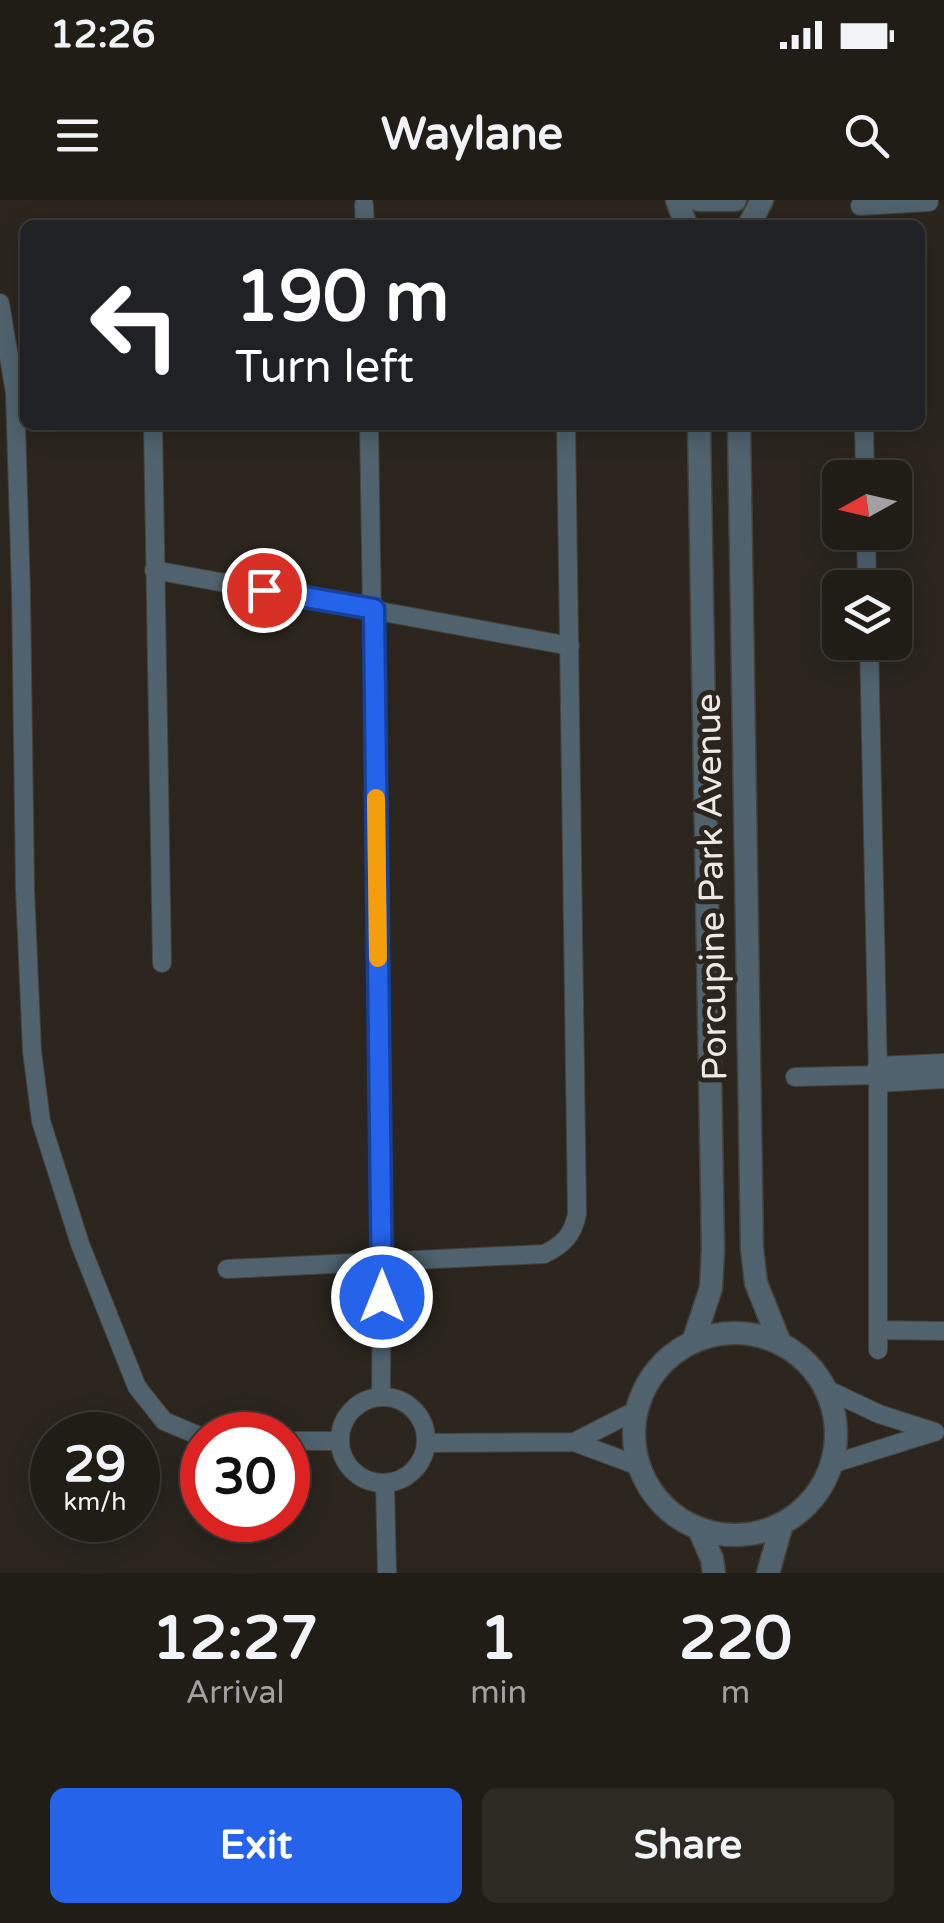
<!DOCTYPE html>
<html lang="en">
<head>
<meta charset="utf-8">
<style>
  :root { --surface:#201c16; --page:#2d2923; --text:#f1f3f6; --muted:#a2a1a1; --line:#3d3a35; --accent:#2563eb }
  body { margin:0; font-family:"Varela Round",sans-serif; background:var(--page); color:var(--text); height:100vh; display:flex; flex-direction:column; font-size:38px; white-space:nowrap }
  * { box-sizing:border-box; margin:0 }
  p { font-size:32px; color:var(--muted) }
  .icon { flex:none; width:55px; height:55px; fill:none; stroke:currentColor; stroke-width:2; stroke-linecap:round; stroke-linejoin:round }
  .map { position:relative; height:1373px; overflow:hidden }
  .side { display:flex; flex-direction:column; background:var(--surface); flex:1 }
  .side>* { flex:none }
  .hud { position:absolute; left:20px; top:20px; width:905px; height:210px; border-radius:15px; box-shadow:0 5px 25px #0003,0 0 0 2px var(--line); background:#202124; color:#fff; overflow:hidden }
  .needle { width:65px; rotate:262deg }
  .fabs { position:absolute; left:822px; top:260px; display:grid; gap:20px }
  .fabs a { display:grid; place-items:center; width:90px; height:90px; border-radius:15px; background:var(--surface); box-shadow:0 5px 25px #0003,0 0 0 2px var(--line); font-size:50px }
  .speed { position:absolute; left:30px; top:1212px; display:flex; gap:20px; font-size:50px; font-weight:700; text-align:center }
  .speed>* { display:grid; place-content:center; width:130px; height:130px; border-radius:50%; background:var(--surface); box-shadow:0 5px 25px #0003,0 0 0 2px var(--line); line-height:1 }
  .speed small { font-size:25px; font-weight:400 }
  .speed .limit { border:15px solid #d22; background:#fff; color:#111 }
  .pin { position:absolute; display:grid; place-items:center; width:85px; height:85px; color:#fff; margin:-42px; border:5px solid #fff; border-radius:50%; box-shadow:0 2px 10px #0007 }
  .me { position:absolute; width:110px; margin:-55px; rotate:0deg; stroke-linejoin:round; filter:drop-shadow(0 0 8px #0008) }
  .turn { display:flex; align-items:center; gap:35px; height:210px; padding:0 50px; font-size:45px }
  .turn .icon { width:130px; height:130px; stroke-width:2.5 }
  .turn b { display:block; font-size:70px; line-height:85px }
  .eta { display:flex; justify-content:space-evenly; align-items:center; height:170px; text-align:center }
  .eta b { font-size:60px; font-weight:700; line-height:70px }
  .button { display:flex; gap:20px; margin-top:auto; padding:20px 50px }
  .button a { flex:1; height:115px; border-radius:15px; background:var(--accent); color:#fff; font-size:40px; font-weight:700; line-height:115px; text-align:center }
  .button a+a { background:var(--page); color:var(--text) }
  .status { display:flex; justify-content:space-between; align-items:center; height:70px; padding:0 50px; background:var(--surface); direction:ltr }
  .status svg { height:28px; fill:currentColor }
  header { display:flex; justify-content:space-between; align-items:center; height:130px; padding:0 50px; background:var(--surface); font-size:45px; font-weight:700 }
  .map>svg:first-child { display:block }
</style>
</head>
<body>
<div class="status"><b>12:26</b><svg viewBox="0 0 49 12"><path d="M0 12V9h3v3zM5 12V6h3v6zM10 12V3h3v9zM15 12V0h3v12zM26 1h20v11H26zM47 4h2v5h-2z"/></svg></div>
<header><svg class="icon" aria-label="menu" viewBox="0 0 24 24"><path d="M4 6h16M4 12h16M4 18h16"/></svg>Waylane<svg class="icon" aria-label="search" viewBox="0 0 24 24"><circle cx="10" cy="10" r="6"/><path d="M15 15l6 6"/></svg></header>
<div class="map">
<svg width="944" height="1373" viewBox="0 0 944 1373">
  <rect width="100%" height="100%" fill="#2b251e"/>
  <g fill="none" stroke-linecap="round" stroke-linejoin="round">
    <defs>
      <path id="minor" d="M364,5L365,25
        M860,6L929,2
        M0,103L15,193L21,391L25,689L32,851L41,921L80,1044L137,1187L164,1221L202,1237
        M153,225L162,763
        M369,225L382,1064L381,1197
        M864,225L865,278
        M866,332L867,388
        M154,370L570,446
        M869,442L878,875V1150
        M877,866L944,863
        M795,877L878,875
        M878,883L944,879
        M227,1069L544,1054C563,1045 573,1035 577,1014L566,225
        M878,1130L944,1131
        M826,1189L879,1214L935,1232
        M340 1240a43 43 0 1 1 86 0a43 43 0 1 1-86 0Z
        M288,1241H340
        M574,1242L637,1210
        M426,1243L574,1242L639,1266
        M832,1264L931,1233
        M385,1284L387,1373"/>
      <path id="tertiary" d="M677,0L686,25
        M699,0H735
        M749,25L762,0
        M739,225L752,1049L756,1083L780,1143
        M634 1234a101 101 0 1 1 202 0a101 101 0 1 1-202 0Z
        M693,1142L711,1088L713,1050L699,225
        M699,1329L712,1359L714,1373
        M768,1373L782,1324"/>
    </defs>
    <!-- minor casing -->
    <use href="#minor" stroke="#46403a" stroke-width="20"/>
    <!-- tertiary casing -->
    <use href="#tertiary" stroke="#46403a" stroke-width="25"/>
    <!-- minor -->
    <use href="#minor" stroke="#4f626e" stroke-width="18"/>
    <!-- tertiary -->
    <use href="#tertiary" stroke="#4f626e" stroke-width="22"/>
  </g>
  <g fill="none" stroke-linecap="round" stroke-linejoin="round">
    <defs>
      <path id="route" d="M264,390L374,409L382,1097"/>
    </defs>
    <!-- route casing -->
    <use href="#route" stroke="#184099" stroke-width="25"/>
    <!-- route -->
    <use href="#route" stroke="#2563eb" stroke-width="18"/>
    <!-- slow -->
    <path stroke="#f59e0b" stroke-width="18" d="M376,598L378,758"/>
  </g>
  <g text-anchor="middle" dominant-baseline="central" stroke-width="10" stroke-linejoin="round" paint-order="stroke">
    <!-- street labels -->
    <g font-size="35" fill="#eee9e5" stroke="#2b251e">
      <text transform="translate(712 687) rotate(-91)">Porcupine Park Avenue</text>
    </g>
  </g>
</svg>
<div class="fabs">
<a><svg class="needle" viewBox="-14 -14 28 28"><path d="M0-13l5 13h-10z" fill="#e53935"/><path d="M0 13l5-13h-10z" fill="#a2a1a1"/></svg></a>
<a><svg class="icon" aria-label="layers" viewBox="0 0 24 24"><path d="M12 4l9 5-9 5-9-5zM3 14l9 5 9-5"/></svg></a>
</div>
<div class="speed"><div>29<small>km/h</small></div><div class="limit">30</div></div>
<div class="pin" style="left:264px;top:390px;background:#d93025"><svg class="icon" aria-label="arrive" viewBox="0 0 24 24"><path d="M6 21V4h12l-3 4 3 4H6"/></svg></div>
<svg class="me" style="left:382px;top:1097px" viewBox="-20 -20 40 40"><circle r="17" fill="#2563eb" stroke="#fff" stroke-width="3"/><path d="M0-11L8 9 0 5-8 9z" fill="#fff"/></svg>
<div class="hud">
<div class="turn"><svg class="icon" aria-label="left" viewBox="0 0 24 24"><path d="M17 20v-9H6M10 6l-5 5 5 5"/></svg><div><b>190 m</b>Turn left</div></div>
</div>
</div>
<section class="side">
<div class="eta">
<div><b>12:27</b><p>Arrival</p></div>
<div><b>1</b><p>min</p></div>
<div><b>220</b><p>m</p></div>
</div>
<div class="button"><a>Exit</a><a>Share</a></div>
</section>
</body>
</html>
